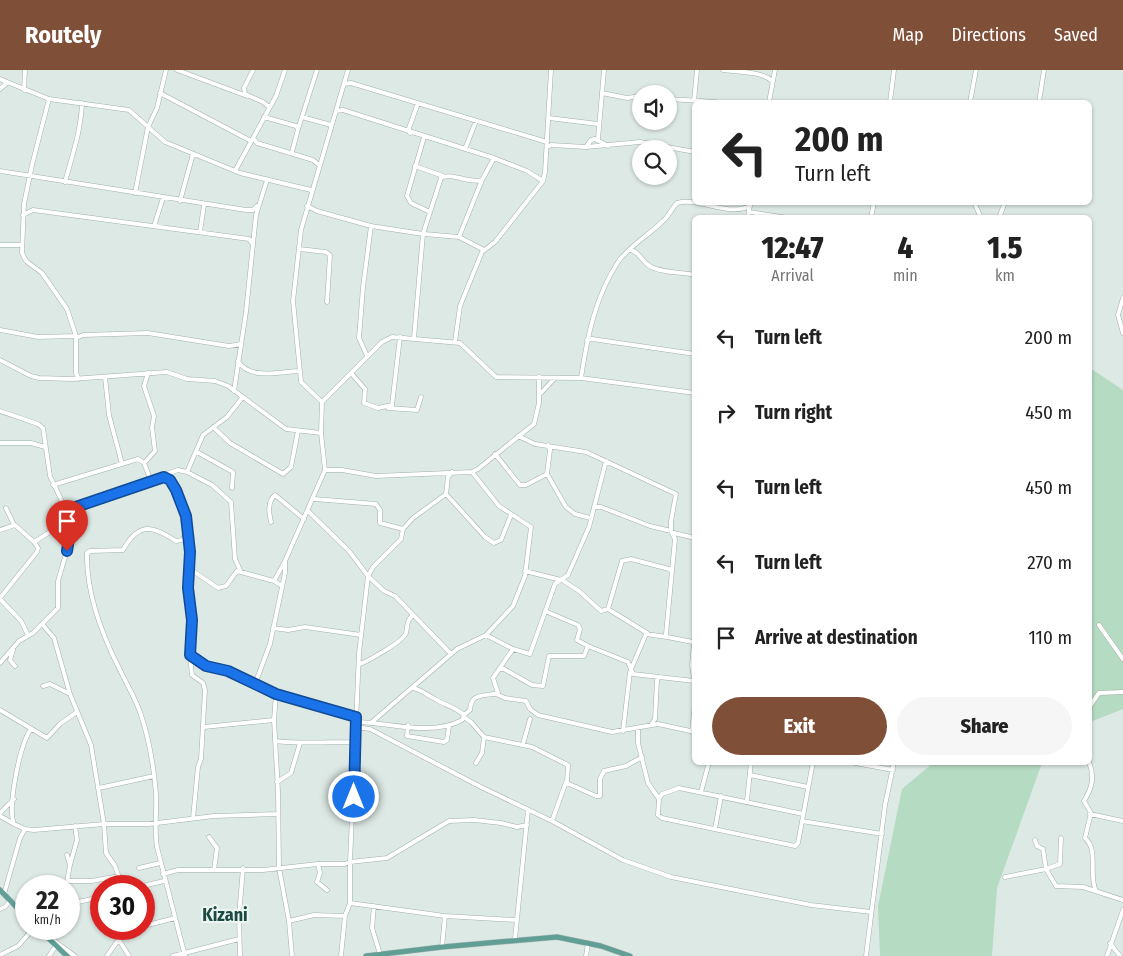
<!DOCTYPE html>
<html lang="en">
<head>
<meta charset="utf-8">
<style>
  :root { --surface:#fff; --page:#f6f6f6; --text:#222; --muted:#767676; --accent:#804f38 }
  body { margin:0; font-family:"Fira Sans Condensed",sans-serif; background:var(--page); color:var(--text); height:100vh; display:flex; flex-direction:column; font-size:19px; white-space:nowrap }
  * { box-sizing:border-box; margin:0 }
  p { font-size:16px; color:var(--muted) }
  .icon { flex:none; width:28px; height:28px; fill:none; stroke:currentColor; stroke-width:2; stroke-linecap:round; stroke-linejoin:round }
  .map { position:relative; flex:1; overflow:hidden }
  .details { position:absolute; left:692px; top:145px; width:400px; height:550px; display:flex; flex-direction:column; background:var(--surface); border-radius:8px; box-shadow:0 1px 4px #0004 }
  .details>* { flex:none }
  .top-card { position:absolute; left:692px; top:30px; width:400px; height:105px; border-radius:8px; box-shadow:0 1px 4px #0004; background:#fff; color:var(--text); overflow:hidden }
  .fabs { position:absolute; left:632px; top:15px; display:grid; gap:10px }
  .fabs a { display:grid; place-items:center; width:45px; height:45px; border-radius:50%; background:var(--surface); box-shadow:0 1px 4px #0004; font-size:25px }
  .speed { position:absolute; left:15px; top:805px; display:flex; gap:10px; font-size:25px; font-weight:700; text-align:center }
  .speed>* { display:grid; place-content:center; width:65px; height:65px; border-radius:50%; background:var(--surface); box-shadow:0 1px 4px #0004; line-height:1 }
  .speed small { font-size:12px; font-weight:400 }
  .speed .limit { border:8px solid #d22; background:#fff; color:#111 }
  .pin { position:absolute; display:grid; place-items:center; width:42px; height:42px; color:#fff; margin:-51px -21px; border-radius:50% 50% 50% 0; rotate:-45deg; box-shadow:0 0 5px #0007 }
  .pin .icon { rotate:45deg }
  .me { position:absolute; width:55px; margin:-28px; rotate:0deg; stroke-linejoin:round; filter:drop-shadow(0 0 4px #0008) }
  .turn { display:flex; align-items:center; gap:18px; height:105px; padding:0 20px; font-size:22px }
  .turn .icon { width:65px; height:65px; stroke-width:2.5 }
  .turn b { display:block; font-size:35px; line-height:42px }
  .eta { display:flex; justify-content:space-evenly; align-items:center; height:85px; text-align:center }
  .eta b { font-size:30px; font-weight:800; line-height:35px }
  .cta { display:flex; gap:10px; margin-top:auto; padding:10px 20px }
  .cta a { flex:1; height:58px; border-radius:30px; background:var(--accent); color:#fff; font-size:20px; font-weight:800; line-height:58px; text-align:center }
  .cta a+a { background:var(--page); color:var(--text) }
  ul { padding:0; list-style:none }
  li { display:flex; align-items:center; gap:15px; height:75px; padding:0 20px }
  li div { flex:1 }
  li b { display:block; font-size:19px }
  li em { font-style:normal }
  header { display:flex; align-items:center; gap:30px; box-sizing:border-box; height:70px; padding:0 25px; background:var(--accent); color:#fff }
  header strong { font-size:24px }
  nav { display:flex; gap:28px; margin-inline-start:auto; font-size:18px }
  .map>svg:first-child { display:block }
</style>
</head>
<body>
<header>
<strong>Routely</strong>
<nav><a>Map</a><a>Directions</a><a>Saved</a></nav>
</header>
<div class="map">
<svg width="1123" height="886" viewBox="0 0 1123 886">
  <rect width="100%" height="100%" fill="#dde9e5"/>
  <!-- green -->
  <path fill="#b5dbc2" d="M1090,298L1123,320V639L1090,652Z
    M933,693H1042L997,818L992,886H880L878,836L902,719Z"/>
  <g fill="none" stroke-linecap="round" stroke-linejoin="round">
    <defs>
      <path id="minor" d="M177,0L247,26
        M253,0L244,18L245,24L263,32L269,37
        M723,0C736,2 762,1 772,11
        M0,9L49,29L129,40L165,72L240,103L311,120
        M344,14L351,13L547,72
        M0,19L7,13
        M24,20L25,0
        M160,23L251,71
        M602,23L627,28L641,26
        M49,29L32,95L24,134L22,183L26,191L42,203L67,239L76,266V303L79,309
        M669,29L716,32
        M694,31L697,0
        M769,32L775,0
        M890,32L894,0
        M970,32L976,0
        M1039,32L1044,0
        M336,41L343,40L494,88
        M264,47L296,56L298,59L292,82
        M302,47L331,55
        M549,48L598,54
        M298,59L317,0
        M410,63L409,58L418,33
        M424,67L407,126L411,133L430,142
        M253,68L257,73L313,90L319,95
        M598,69L604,0
        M547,77L551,75L586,77L640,72L695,82
        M586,77L591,70L595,69L608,76
        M465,79L476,51
        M415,96L443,106
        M0,101L246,140H253L257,136
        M235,101L276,26L285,0
        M65,112C72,86 81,61 82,33
        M135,123L148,57L157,38L166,0
        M180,131L193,84
        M974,132L981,148
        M307,136L317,141L371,156L423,164
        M749,142L788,148
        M23,145L33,140L249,169L252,173
        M748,148L750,132
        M871,148L874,132
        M999,148L1005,132
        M154,156L163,128
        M200,162L204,135
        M424,164L459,167L482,110
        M459,167L484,180
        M0,175H21
        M299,179L326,182L330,185L327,232
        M631,180C639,182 641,190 648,195C659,203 682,202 695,205
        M1123,228L1118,245L1123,263
        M0,260L38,267L76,266
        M76,268L83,265L148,263L229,276L241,274
        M414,268L423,164L441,108C453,102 468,114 482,110L494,88L527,101L543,111
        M587,270L592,269L695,284
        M455,272L460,236L482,182L495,172L543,111L545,102L551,0
        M367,286L359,268L363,217L371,156
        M0,290L31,306L39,308L72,309L167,302L187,309L215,311L228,316L286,359L321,363
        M238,291C250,311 281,301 300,301
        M351,303L365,319L364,333L378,338L392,335L400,267
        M105,307L109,345L122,394
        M581,308C587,268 595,227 618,192C629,176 649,165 663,151C669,146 672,138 677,133C700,127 727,147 750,136
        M234,321L246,242L256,145L267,110
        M539,325L555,308
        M322,332L382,272L392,267L460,273L496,307L581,308L695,323
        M388,338L417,340L421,327
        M0,341L38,354L43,358L50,406L67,442
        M213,357L230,373L283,404L291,397L298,361
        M518,366L535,374L586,382L676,424L671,451V461L675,469L666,564L667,567L693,572
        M0,373H31L45,377
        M548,375L550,380L547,404L566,437L575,444L590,448
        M197,382L233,402L232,418
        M495,384L520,415H526L547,404
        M144,393L155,381L152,357L154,346L144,316L148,303
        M325,400H342L376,406L472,402L478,399L534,354L539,333V307
        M187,402L203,365L227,347L242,328
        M170,403V410L186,446L189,473L188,518L192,551L190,583L192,588L209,597L228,601L276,624L356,647
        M53,415L138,389L144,393L151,411
        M446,424L485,467L494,473L501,470L511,445
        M314,429L376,434L380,440V453L403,459
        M594,437H601L650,456L671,461
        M6,438L14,455
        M308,441L349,481L368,506L384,521L395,526L451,584
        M271,452C269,443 267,432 275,425L304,449
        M0,460L15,455L34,472L53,460L68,446
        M674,463L695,468
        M189,498L218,518L226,516L237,501L274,511L282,516
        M525,501L561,510
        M562,510L579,521L601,541L608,539
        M274,511L284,493
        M0,528L37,482L38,478L34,472
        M0,529L21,551L28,565
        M545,541L578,555L580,559L577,570L588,576
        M42,554L54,568L70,624L91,675L104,754H149L214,746L277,744
        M1099,555L1123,589
        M273,558L288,560L305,557L361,565
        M695,562L692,595L695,616
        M647,563L608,539L622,491L631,489L669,499L672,501
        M486,565L513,579
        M13,580L10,590L15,596
        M190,585L192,605L203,613L205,620L201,689L198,697L193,748
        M0,593L19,571L33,563L58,538V511L70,470L67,442L70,439L178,400L187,402L212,415L231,432L235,489L241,502
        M360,594C368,591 404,571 406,563C408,555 406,551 413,545
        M632,597L646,564L667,567
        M499,599H504L532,615L543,616L549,586H584L588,576L628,592L633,604L694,611
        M255,614L270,574L285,503V491L325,400L321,363L322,332L301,312L293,231L301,160L348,0
        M43,616L50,614L70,624
        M413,618C422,620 427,625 435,629C444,635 454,636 464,645
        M276,624L274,650L278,721L279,798L289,851L292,886
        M496,624L505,628L526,631L530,639L538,645L612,662L658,654L695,662
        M1090,636L1099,623L1123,622
        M0,640L47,668L60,654L77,642
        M464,647L471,652L484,667L532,677L568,695L567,713L596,726H600V709L604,701L626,696L642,687
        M356,652C389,652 431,667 462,650L464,645L470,640C471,622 484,627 498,623L493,608L513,579L530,584L555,514L568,505L589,457L606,391
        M372,652L457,579L486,565L513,536L525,506L531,457L499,436L472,402
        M408,655L407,666L444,672L447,670L449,656
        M651,655L655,649L657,610L659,607
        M204,657L274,650
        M355,657L370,659L481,717L552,751L623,790L671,807L811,835L871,842
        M638,658V673L648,713L659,729
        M31,659C20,674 7,737 14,754L25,759L34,760L104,754
        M623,661L630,602
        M692,662L695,632
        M275,671C301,674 327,672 354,672
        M523,674L530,649
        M850,692L893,700
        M1089,692C1095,707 1092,718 1084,731L1091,743L1085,768C1099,780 1088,805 1096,821
        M476,693L482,683L484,667
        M750,705L808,717
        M277,712L291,703L300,673
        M99,718L154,706
        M701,722L709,692
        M747,731L751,692
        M0,743L14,729
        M803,744L679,718L662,724L659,729L658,745L662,748L795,776L798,773L813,692
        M1090,744L1123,751
        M0,746L14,754
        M552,751L566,712
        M802,751L882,764
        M104,754L106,783L115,796L122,816
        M715,759L721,726
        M209,767L217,778L214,800
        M1035,770L1037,776L1043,779L1046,799L1060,794L1061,768
        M67,785L70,795L67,812
        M318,794H345L350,792L359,583L368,506L373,497L401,469L403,459L413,448L446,424L448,407L452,402
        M70,795L77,770L75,756
        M139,798L160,793
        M163,804L178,800H263L318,794L320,803L317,812L327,820
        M1005,807L1046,799L1056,816L1083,817L1123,830
        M30,816L42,812L67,813
        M66,816L68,811H92L119,806
        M143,816L164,811
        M4,824L20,768L25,759
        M350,833L445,846L516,850
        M69,834L101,827
        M374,836L372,858L380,884
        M0,839L5,837L10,831
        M289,851L314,845L345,846
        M144,856L175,848
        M121,866L137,859
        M49,867L75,886
        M51,868V859
        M515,869L528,740
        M119,870L129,886
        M1110,873L1120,886
        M442,877L445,846
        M0,885L18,876L33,859
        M49,886L56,876
        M107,886L121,866L119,859
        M173,886L239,869
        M185,886L157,777C154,759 157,742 156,724C154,699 149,669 141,645C136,629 127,615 120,600C102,565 86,523 87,483L90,481L123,480C139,451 153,456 176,471L183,470L187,456
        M240,886L239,846L243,798
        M341,886L345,846L350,833V792L387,788L449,751L474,750L501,753L517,757L527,755
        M586,886L588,873
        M866,886L885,735L894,692
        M1107,886L1123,840"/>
      <path id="major" d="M0,820L26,847
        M39,859L67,886
        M366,886L442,877L557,867L601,876L630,886"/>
    </defs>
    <!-- minor casing -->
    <use href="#minor" stroke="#a0b0ac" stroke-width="5"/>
    <!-- major casing -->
    <use href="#major" stroke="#bcc3c2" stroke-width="6"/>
    <!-- minor -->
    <use href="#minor" stroke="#fff" stroke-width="4"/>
    <!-- major -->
    <use href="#major" stroke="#619f94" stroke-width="5"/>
  </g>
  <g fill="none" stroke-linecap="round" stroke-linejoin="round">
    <defs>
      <path id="route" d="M67,481L70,462L68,442L70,439L164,407L170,410L176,420L186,446L190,482L188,518L192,550L190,585L206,596L228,601L276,624L356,647L354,727"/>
    </defs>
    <!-- route casing -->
    <use href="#route" stroke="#114b97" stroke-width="12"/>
    <!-- route -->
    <use href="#route" stroke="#1a73e8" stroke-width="9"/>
  </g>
  <g text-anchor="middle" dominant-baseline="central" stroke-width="4" stroke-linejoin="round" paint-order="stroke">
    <!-- quarter labels -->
    <g font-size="18" font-weight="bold" fill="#1b4a42" stroke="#edf6f2">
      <text x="225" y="845">Kizani</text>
    </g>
  </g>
</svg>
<div class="fabs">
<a><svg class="icon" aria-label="sound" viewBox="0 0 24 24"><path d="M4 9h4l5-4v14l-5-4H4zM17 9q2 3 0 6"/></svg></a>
<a><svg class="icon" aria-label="search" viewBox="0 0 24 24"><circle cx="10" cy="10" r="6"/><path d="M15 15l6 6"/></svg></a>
</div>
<div class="speed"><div>22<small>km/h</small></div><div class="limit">30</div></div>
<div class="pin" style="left:67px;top:481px;background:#d93025"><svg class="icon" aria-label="arrive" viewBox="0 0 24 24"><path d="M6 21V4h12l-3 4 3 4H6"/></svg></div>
<svg class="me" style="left:354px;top:727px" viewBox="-20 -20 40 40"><circle r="17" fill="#1a73e8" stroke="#fff" stroke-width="3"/><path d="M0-11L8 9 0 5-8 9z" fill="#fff"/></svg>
<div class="top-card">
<div class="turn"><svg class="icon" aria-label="left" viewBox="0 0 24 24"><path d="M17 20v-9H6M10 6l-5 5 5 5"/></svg><div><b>200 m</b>Turn left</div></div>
</div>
<section class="details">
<div class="eta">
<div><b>12:47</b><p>Arrival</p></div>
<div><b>4</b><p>min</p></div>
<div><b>1.5</b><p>km</p></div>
</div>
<ul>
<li><svg class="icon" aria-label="left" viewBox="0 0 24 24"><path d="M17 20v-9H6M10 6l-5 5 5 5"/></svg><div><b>Turn left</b></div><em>200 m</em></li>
<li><svg class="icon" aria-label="right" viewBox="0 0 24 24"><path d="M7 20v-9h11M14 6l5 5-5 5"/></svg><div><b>Turn right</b></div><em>450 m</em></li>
<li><svg class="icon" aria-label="left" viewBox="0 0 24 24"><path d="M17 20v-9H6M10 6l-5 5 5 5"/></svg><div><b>Turn left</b></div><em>450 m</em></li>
<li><svg class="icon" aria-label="left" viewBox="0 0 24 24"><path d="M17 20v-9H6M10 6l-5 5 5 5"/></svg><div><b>Turn left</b></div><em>270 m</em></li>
<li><svg class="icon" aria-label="arrive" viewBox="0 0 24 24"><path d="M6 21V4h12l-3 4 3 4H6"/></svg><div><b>Arrive at destination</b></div><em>110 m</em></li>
</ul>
<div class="cta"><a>Exit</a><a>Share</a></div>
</section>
</div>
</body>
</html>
